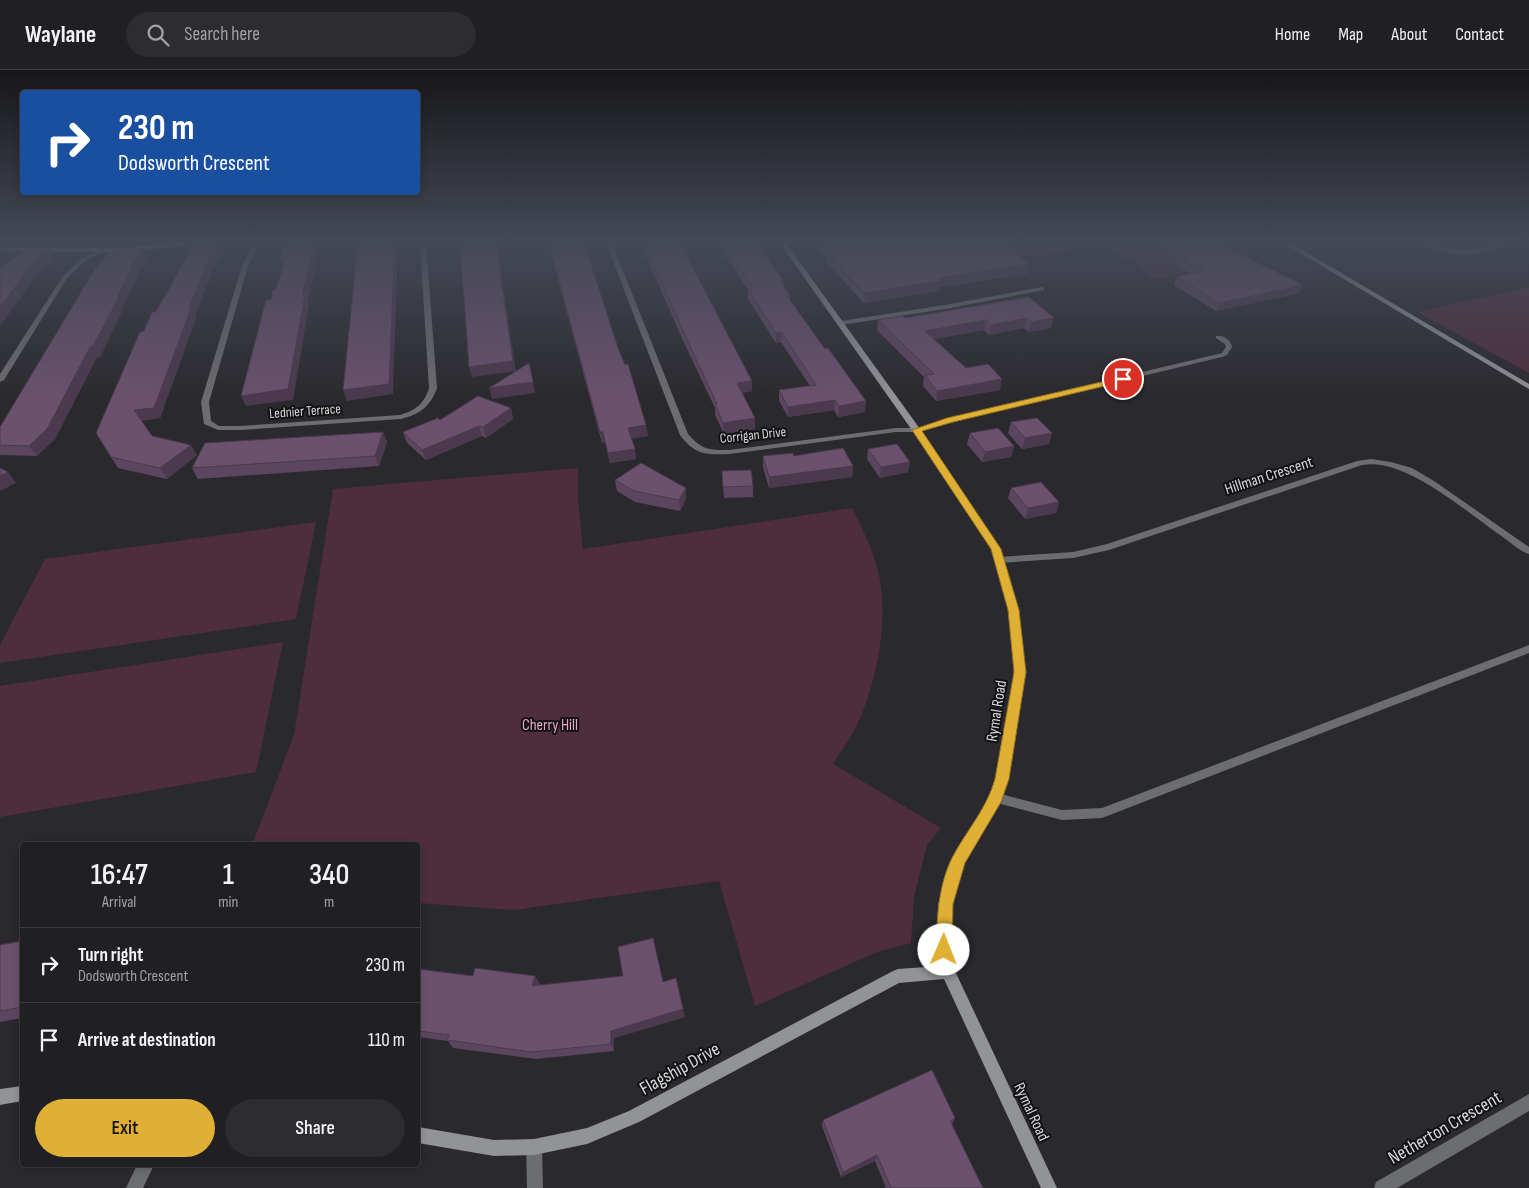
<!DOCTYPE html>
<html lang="en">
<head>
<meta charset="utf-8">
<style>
  :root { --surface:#201f22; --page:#2d2c2f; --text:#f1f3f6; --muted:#a2a2a5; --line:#3d3d40; --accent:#e0b034 }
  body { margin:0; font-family:"Sofia Sans Condensed",sans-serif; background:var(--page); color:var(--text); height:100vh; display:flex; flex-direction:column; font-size:19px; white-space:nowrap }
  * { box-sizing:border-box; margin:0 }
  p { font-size:16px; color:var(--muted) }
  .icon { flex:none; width:28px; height:28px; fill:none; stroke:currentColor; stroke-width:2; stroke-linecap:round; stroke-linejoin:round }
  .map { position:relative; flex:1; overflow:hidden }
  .panel { position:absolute; left:20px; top:772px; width:400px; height:325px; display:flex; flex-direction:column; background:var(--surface); border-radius:5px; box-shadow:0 2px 8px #0003,0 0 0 1px var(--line) }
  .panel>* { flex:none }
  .hud { position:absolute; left:20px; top:20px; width:400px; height:105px; border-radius:5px; box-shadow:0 2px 8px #0003,0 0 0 1px var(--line); background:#1a4fa0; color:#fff; overflow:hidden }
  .pin { position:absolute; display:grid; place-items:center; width:42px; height:42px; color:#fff; margin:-21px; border:2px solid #fff; border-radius:50%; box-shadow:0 1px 5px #0007 }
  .me { position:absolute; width:55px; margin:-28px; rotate:1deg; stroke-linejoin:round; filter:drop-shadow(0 0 4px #0008) }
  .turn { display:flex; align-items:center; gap:18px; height:105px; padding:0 15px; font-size:22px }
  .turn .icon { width:65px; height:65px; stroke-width:2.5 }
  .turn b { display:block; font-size:35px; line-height:42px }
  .eta { display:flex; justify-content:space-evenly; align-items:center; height:85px; text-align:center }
  .eta b { font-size:30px; font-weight:600; line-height:35px }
  .action { display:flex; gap:10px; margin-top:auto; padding:10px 15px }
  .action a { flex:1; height:58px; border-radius:30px; background:var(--accent); color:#111; font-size:20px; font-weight:600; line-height:58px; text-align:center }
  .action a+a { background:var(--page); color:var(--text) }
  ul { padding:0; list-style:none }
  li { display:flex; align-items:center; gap:15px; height:75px; padding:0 15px; border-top:1px solid var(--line) }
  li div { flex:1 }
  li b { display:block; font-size:19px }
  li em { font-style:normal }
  header { display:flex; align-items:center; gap:30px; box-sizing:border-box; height:70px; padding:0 25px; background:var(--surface); border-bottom:1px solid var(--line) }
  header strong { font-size:24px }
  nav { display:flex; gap:28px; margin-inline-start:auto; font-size:18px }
  .search { width:350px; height:45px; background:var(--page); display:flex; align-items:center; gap:12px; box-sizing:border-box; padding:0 18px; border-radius:28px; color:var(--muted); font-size:19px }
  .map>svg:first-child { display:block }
</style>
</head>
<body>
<header>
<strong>Waylane</strong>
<div class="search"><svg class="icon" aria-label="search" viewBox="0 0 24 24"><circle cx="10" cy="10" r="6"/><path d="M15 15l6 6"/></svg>Search here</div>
<nav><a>Home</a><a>Map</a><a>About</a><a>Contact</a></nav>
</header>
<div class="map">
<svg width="1529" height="1118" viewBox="0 0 1529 1118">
  <rect width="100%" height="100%" fill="#2a292d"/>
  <!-- green -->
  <path fill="#4f2e3b" d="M995,173H1090L1050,185L1007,188Z
    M1106,173H1148L1183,194L1178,196L1189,203L1155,209Z
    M1529,217V303L1417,242Z
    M578,398V430L583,479L852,438C860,454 868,470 874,487C892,537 879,607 857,655C851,668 841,681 833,694L941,758L927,775L914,827L911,873L877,882L755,936L719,811L514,840L418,833V775H252L294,665L333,419Z
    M316,452L296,549L0,593V575L45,489Z
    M283,572L256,702L0,747V616Z"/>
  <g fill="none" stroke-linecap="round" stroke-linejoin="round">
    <!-- street -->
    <path fill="#6c6d6f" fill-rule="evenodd" d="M253,173H259L248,196L209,332L211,351L219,356H240L400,345C416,340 424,334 429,318L420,173H426L437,318C430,337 420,344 401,349L240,360H218L204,354L201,332L242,196Z
      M606,173H612L688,364C702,380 709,380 729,380L896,358H917L998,336L1218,284L1222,283L1226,277L1225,274L1216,268V266C1223,265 1231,270 1232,277L1227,285L1222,287L1000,340L917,362H896L729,384C706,385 695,385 680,365Z
      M1421,173C1436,173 1449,181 1465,180C1480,179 1494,173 1509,173C1484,186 1446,189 1421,173Z
      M102,179L107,180L86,190L67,208L4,310L0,312V304L63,206L82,188Z
      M1042,217L1044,218V220L945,239L841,255L838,253L841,251L945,235Z
      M1371,389L1391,392L1412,398L1434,411L1529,477V484C1519,481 1509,471 1500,465C1465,441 1405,387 1362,395L1109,480L1073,488L999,493L994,490L999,487L1073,482L1107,474L1357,391Z
      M1529,575V583L1102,748L1062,750L997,733L993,732L991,728L993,724L997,723L1062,740L1102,738Z
      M1529,1024V1041L1397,1118H1374L1376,1112Z
      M534,1069L540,1071L542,1077L543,1118H527L526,1077L528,1071Z
      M137,1095H154L143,1118H126Z"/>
    <!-- secondary -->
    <path fill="#929396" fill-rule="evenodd" d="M181,173H209L118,182L0,181V177L118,178Z
      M780,173H786L928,370L999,477L1019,540L1025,602L1008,709L1001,732L964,793L952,834L951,880L955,901L1057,1118H1041L944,909L899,913L639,1052L587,1074L534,1085L494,1086L418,1073V1057L494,1070L534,1069L587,1058L629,1041L893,901L898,899L940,896L937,880L938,834L954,787L991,726L996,709L1015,602L1009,540L992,479L921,373Z
      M1283,173H1291L1529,314V319Z
      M22,1016V1031L0,1035V1019Z"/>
  </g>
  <!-- wall -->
  <path fill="#5c465f" d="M194,173L219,192H217L213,200L195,245L196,248L160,348L141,351L152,366L197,385L167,409L118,398L111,387L144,261L165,227Z
    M548,173H587L584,174L617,275L648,366L632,368L636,389L610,393L605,373H602Z
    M640,173H680L752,321L742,323L755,348V359L724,364L715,345V338L685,275Z
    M717,173H757L783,210V215L790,225V230L865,342L838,347L834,340L788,347L779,331V320L810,316L781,272L776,273L748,229V220Z
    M816,173H1005L1029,194L1026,204L940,217L939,221L864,233L826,192V187L817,177V175Z
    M1148,173H1225L1232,177L1231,179L1300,223L1216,241L1174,215L1177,207L1192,204L1177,195L1179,192Z
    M149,189L137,204L138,205L123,235L124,237L100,287H97L55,369L37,386L0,385V357Z
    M1029,227L1051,258L1028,262L1024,258L989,265L984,260L934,269L966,298L1000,320L936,331L923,316L924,307L877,260L878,250L905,248Z
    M511,338L513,349L486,368L482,366L426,390L407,373L403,362L440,350Z
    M1011,352L1052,363L1049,374L1022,379L1008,363Z
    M383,362L387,372L379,396L198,409L192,398Z
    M970,363L1014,376L1011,387L982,392L967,374Z
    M868,379L910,392L908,402L880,408L867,389Z
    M763,386H794L853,396L852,407L769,418L763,397Z
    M722,401L753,416V427L724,428Z
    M615,410L686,429L680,441L635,432L617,421Z
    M1011,418L1059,432L1056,443L1025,449L1008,428Z
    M22,871V948L0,952V875Z
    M418,899L540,914L539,915L663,912L685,947L614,968V981L536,989L453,978L448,971L418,967Z
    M955,1048L952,1054L983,1118H886L875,1091L841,1107L822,1056L823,1050Z"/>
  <!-- shaded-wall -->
  <path fill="#4b394d" d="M219,173H227L219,192H217L213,200L195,245L196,248L160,348L141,351L134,340L189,238L208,190Z
    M309,173H315L314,176L318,185L308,230L309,235L293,330L246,336L241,326Z
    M394,173H397V204L393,324L347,331L343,320Z
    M496,173L516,301L472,307L469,297Z
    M50,180L56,190L36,206L0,256V237L30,197Z
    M144,180L149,189L137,204L138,205L123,235L124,237L100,287H97L55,369L37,386L29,376L117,227L131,196Z
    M286,187L284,197L280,188Z
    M1029,194L1026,204L940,217L939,221L864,233L865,223L938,208Z
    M1303,215L1300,223L1216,241L1219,233Z
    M1027,248L1024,258L989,265L991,255Z
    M1054,248L1051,258L1028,262L1031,252Z
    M986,250L984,260L923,271L925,261Z
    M782,262L781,272L776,273V263Z
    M529,293L535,323L492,329L489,318Z
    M1002,309L1000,320L936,331L937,321Z
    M752,311V321L737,323V313Z
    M835,330L834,340L788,347V337Z
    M866,331L865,342L838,347L839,336Z
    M511,338L513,349L486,368L483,357Z
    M755,348V359L724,364L723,353Z
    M646,355L648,366L630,369L628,358Z
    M479,356L482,366L426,390L422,380Z
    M383,362L387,372L379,396L375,386Z
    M600,362H603L605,373H602Z
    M1052,363L1049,374L1022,379L1025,368Z
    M191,375L197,385L167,409L160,398Z
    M1014,376L1011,387L982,392L985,382Z
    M635,379L636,389L610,393L608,383Z
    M910,392L908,402L880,408L881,397Z
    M853,396L852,407L769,418V407Z
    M8,402L16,413L0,421V406Z
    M686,418V429L680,441L679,430Z
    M1059,432L1056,443L1025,449L1028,438Z
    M535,906L540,914L537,924L532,916Z
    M683,939L685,947L614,968V981L611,974V961Z
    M877,1085L875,1091L841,1107L843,1102Z"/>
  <!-- building -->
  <path fill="#6b516e" stroke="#4b394d" d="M194,173H219L215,183H213L208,190L189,238H191L154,338L134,340L152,366L191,375L160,398L111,387L96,363L140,262L144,261L152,242H156L163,228L165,227Z
    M285,173H309V176H314L302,225H305L288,319L241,326L266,230L271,229L273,220H276L286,187L280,188Z
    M358,173H394V194L389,314L343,320Z
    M460,173H496L513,291L469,297Z
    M549,173H584L617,275L625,295L628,294L646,355L628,358L635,379L608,383L603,362H600Z
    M644,173H680L752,311L737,313L755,348L723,353L715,334H717L685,265Z
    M723,173H757L783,210L780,211L790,225L787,226L825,279L828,278L866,331L839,336L835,330L788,337L779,320L816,315L782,262L776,263L748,219L753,218Z
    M822,173H1005L1029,194L938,208L941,211L865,223L826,182H830Z
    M1163,173H1225L1232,177L1228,178L1303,215L1219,233L1177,207L1203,201L1180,188L1186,187Z
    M50,180L30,197L0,237V198L23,181Z
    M144,180L131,196H133L117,227H119L93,276L90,277L47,359L29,376L0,375V357L95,199L109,182Z
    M1029,227L1054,248L1031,252L1027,248L991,255L986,250L925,261L966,298L988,294L1002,309L937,321L925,305L934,304L878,250L903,246L905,248Z
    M529,293L533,312L489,318Z
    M478,326L511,338L483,357L479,356L422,380L403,362L438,348L440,350Z
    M1037,348L1052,363L1025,368L1011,352Z
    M998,358L1014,376L985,382L970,363Z
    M383,362L375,386L192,398L205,373Z
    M897,374L910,392L881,397L868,379Z
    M843,378L853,396L769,407L763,386L793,383L794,386Z
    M641,393L686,418L679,430L634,421L615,410Z
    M0,398L8,402L0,406Z
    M751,400L753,416L723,417L722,401Z
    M1041,412L1059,432L1028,438L1011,418Z
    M653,868L663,912L676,908L683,939L611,961V974L531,982L447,970L449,965L418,961V899L473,906L475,898L535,906L532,916L623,906L618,877Z
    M22,871V937L0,941V875Z
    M932,1000L955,1048L950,1051L983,1118H891L877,1085L843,1102L823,1050Z"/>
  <!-- sky -->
  <linearGradient id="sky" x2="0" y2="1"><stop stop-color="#171719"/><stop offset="0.52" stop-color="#444957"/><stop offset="1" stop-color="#444957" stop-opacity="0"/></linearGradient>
  <rect width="1529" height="330" fill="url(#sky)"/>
  <!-- route -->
  <path fill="#e0b034" stroke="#927222" d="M1123,307L1127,309L1126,311L953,352L922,361L1001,479L1019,540L1026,602L1009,709L1001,732L965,793L953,834L952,880L949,885L944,887L939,885L936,880C937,848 938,815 953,786C967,760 987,738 995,709L1014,602L1008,540L991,479L912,360L947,348Z"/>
  <g text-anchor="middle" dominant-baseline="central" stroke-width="4" stroke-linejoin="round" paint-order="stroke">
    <!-- far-street labels -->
    <g font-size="14" fill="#d8d8da" stroke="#121214">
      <text transform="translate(305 341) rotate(-4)">Lednier Terrace</text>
      <text transform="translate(753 365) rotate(-6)">Corrigan Drive</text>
    </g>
    <!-- street labels -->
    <g font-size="16" fill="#d8d8da" stroke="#121214">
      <text transform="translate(1269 406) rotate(-18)">Hillman Crescent</text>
      <text transform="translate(997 641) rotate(-81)">Rymal Road</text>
      <text transform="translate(1031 1042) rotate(65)">Rymal Road</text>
    </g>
    <!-- park labels -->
    <g font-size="16" fill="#eba8c2" stroke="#121214">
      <text x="550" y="655">Cherry Hill</text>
    </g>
    <!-- near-street labels -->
    <g font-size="19" fill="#d8d8da" stroke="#121214">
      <text transform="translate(680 999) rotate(-29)">Flagship Drive</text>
      <text transform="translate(1445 1058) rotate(-30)">Netherton Crescent</text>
    </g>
  </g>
</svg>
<div class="pin" style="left:1123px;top:309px;background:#d93025"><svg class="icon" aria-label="arrive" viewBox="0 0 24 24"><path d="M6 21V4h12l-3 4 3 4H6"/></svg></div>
<svg class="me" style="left:944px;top:880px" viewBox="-20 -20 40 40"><circle r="19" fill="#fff"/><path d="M0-13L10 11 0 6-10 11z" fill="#e0b034"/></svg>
<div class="hud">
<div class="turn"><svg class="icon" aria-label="right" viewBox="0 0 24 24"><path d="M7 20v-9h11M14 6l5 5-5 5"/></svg><div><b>230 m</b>Dodsworth Crescent</div></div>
</div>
<section class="panel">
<div class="eta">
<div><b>16:47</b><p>Arrival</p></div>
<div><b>1</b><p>min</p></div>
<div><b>340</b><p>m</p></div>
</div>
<ul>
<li><svg class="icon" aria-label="right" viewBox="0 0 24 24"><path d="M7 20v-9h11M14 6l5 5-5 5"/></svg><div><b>Turn right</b><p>Dodsworth Crescent</p></div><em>230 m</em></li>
<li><svg class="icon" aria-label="arrive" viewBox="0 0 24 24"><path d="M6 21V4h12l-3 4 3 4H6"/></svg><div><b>Arrive at destination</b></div><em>110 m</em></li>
</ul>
<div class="action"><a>Exit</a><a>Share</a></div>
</section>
</div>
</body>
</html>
